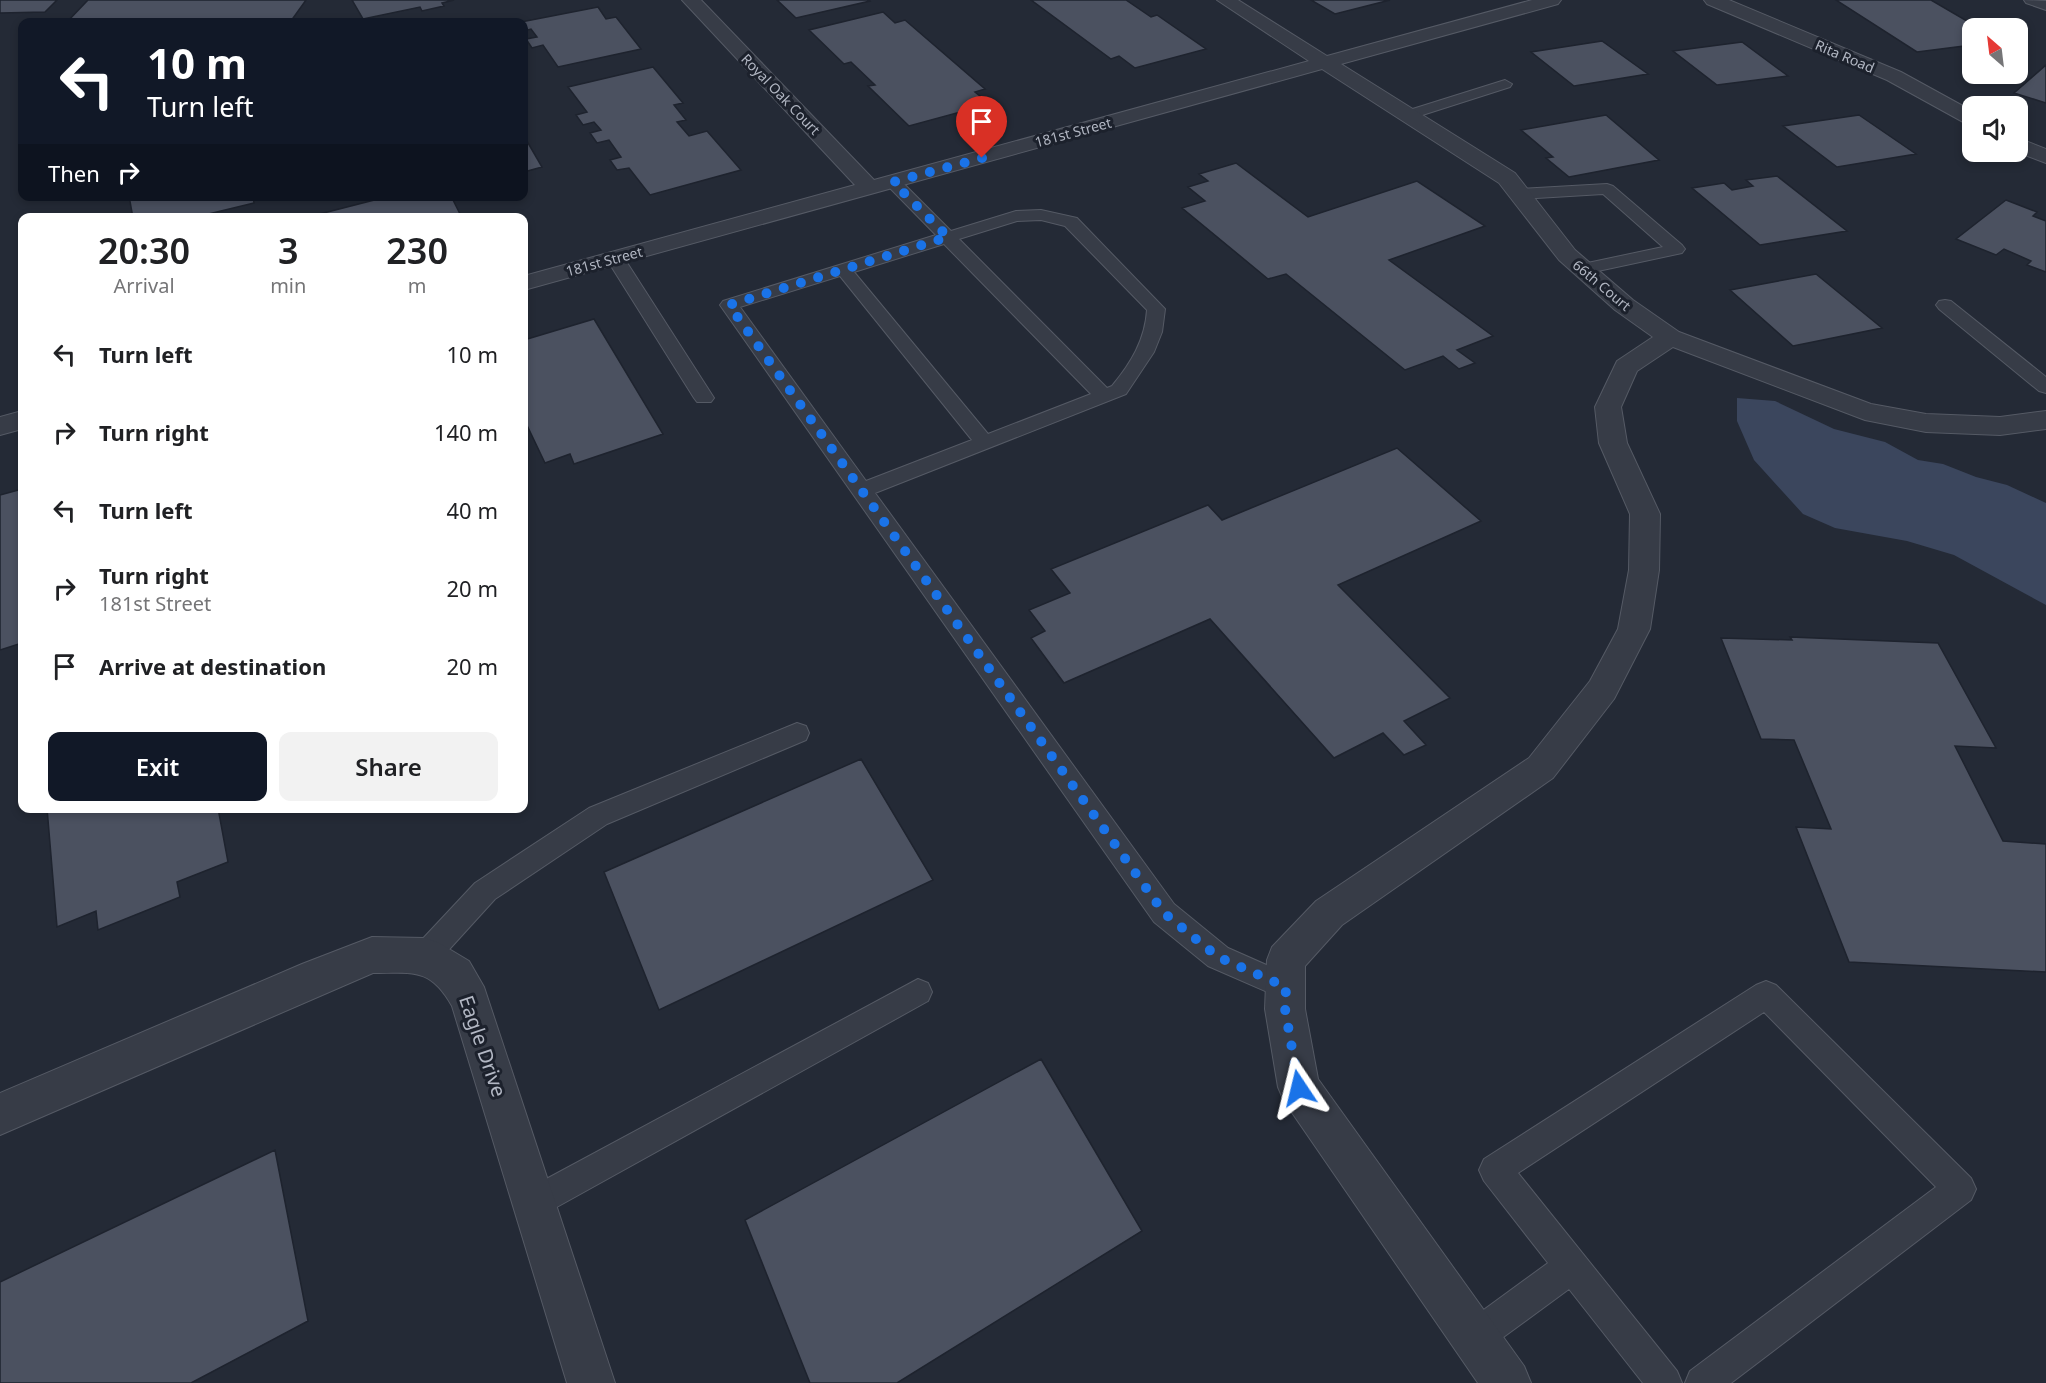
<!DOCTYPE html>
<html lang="en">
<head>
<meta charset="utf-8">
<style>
  :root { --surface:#fff; --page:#f2f2f2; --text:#202124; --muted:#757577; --accent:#111827 }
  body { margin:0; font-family:"Noto Sans",sans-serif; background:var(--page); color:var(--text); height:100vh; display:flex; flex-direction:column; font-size:22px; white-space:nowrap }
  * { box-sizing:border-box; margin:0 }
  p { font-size:20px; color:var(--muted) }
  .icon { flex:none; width:33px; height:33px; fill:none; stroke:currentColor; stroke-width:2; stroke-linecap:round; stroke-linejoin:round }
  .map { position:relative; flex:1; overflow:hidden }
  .drawer { position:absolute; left:18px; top:213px; width:510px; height:600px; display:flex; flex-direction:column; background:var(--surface); border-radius:12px; box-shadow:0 3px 9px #0003 }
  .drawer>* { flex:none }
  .top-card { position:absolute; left:18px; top:18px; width:510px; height:183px; border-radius:12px; box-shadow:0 3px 9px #0003; background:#111827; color:#fff; overflow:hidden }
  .needle { width:39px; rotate:332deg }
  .controls { position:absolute; left:1962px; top:18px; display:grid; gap:12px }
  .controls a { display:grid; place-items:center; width:66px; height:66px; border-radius:12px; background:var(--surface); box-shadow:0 3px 9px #0003; font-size:30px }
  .pin { position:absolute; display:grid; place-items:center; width:51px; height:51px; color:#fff; margin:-62px -26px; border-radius:50% 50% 50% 0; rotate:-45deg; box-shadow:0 0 6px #0007 }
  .pin .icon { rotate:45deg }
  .me { position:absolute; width:66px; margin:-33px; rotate:350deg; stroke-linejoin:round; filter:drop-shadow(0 0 4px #0008) }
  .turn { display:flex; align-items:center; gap:21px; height:126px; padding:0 30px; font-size:27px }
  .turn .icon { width:78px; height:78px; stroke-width:2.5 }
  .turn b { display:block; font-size:42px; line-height:51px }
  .then { display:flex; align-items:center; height:57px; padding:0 30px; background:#0003; gap:12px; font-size:22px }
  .eta { display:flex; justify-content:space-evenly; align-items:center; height:102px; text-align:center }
  .eta b { font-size:36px; font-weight:600; line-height:42px }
  .cta { display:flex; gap:12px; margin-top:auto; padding:12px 30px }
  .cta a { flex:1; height:69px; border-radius:12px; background:var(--accent); color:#fff; font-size:24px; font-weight:600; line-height:69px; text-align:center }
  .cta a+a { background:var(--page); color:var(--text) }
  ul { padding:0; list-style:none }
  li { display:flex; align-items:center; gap:18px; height:78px; padding:0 30px }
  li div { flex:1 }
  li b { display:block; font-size:22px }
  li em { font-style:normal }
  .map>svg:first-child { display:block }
</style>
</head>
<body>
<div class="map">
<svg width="2046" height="1383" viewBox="0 0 2046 1383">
  <rect width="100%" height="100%" fill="#242a36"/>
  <!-- water -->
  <path fill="#3b465d" d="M1737,398L1775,401L1834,429L1885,442L1918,460L1943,464L1976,477L2007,485L2046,503V605L1954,555L1907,541L1835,528L1803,514L1754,460L1737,421Z"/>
  <!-- building -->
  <path fill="#4b5160" stroke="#1e232e" stroke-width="1.5" d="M0,0H57L45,12L0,13Z
    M88,0H306L291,21L67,22Z
    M352,0H454L442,3L444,6L422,11L420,7L363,19Z
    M777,0H869L870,1L796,18Z
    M1031,0H1126L1151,17L1157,15L1206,49L1135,68L1119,56L1111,59Z
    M1311,0H1390L1335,14Z
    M1836,0H1931L1979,28H1972V45L1917,52Z
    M598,7L606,19L616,17L641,49L558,67L543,45L532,48L526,39L537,37L531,29L524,31V22H521Z
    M883,12L895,23L905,20L985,89L975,92L990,104L909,126L868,86L875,85L851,62L844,64L809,30Z
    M1602,41L1648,74L1574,86L1531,52Z
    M1742,42L1788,76L1717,85L1673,51Z
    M2046,65V103L2014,93Z
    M653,67L683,103L674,105L686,120L677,122L689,136L707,131L741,170L650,195L629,168L617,170L610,160L621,157L609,140L597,143L590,133L601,130L594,122L583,125L576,115L587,112L568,87Z
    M1606,115L1659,160L1569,177L1546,158L1553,157L1521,130Z
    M1859,115L1916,154L1837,167L1783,126Z
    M524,136L542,167L524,172Z
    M1236,163L1308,217L1417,181L1485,226L1389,260L1493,336L1457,350L1475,363L1459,369L1443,356L1405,370L1286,274L1268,279L1182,208L1205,201L1188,187L1208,181L1199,174Z
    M1777,176L1847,231L1760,245L1692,188L1724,183L1732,190L1753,186L1746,180Z
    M129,196H253L254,203L192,218H133Z
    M390,196H451L462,218H304Z
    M2006,200L2037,212L2033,216L2046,221V272L2027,265L2031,261L2004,249L1996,255L1956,239Z
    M1816,274L1882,328L1793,346L1730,290Z
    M594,319L663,434L574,464L570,454L545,463L524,419V340Z
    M1397,448L1481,521L1338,585L1450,698L1404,721L1426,745L1404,755L1383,733L1334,758L1210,619L1064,683L1031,638L1045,631L1029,610L1070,593L1051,569L1208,505L1222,520Z
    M22,489V643L0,650V495Z
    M1790,637L1938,643L1996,748L1955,746L2003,841L2046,844V972L1849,962L1796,827L1831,829L1794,740L1761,739L1721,638L1792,640Z
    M861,759L933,880L659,1010L604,872Z
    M47,808H218L228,862L177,882L180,897L98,930L96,911L57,927Z
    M1041,1059L1142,1231L897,1383H810L745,1220Z
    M275,1150L308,1321L191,1383H0V1282Z"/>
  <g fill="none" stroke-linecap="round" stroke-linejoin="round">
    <defs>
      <path id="service" d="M2024,0L2046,1V10L2026,3Z
        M1505,80L1512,84L1510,87L1413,118H1403L1401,115L1403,112Z
        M893,177L899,179L951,231L1016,211L1041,210L1077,218L1165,309L1162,332L1154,352L1126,394L875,493L1174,904L1228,948L1296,978L1300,987L1296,996L1286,1000L1208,966L1154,922L720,305L723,301L936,235L887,185L885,182L887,179ZM1041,220L1065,226L1147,310C1145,340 1131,363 1112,386L1107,388L959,239L1017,221ZM944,244L1091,394L988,434L854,272ZM840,276L972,440L866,481L740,307Z
        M1607,184L1613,186L1682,245L1685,249L1682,253L1584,274L1578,273L1575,269L1578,265L1663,247L1603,194L1520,199L1512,194L1520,189Z
        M615,253L621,254L624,258L714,398L711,402H697L694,398L606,258L609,254Z
        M1945,300L1951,301L2046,377V393L2039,391L1939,309L1936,305L1939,301Z
        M797,723L806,726L809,733L806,740L607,824L495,899L435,965L425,969L415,965L411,956L415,947L475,883L589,808Z
        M918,979L928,983L932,992L928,1001L546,1213L535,1218L524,1213L519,1202L524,1191Z
        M1766,981L1776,985L1971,1178L1976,1189L1971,1200L1731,1383H1685L1690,1371L1936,1187L1764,1012L1518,1173L1677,1371L1682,1383H1643L1569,1289L1487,1349L1475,1354L1463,1349L1458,1337L1463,1325L1548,1263L1484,1181L1479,1170L1484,1159L1756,985Z"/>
      <path id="minor" d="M682,0H701L874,180L1309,61L1217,0H1238L1327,56L1532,0H1561L1558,4L1341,64L1515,173L1575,250L1633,300L1679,332L1871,404L1926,414L2000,417L2046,411V429L2000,435L1926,432L1865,420L1673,347L1637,371L1621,407L1627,443L1660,514L1659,570L1650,629L1614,699L1553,778L1342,925L1305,966V1009L1318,1079L1524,1366L1531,1383H1478L1284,1101L1278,1087L1265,1009L1267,960L1272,947L1316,901L1529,758L1590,681L1618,629L1629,570L1630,514L1599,443L1595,407L1617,361L1653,337L1615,310L1559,260L1499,183L1322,69L524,290V276L855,185Z
        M1704,0H1729L1901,72L1972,111V125L1965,123L1887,80L1707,4Z
        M2018,138L2046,149V163L2017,152Z
        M22,411V429L0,435V417Z
        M372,937L425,938L439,943L469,961L484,987L615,1383H567L452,1006C430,967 413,973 373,973L0,1135V1093L302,964Z"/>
    </defs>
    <!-- service casing -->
    <use href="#service" stroke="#555a65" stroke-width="2"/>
    <!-- minor casing -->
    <use href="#minor" stroke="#555a65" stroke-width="2"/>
    <!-- service -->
    <use href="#service" fill="#373c47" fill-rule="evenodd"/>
    <!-- minor -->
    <use href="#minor" fill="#373c47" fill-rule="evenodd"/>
  </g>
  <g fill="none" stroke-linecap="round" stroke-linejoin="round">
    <!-- route -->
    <path stroke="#1a73e8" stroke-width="10" stroke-dasharray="0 18" d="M982,158L893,182L948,237L729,305L1164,913L1218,957L1286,987L1285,1009L1299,1088"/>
  </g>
  <g text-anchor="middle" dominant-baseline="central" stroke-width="6" stroke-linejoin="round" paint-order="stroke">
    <!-- far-street labels -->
    <g font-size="14" fill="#b2b7c3" stroke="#1c212c">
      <text transform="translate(1845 56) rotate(23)">Rita Road</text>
      <text transform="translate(781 94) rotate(46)">Royal Oak Court</text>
      <text transform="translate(1073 132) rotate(-15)">181st Street</text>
      <text transform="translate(604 261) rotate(-15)">181st Street</text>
      <text transform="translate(1602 285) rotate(40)">66th Court</text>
    </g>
    <!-- near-street labels -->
    <g font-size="20" fill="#b2b7c3" stroke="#1c212c">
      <text transform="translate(483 1046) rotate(71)">Eagle Drive</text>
    </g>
  </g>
</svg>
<div class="controls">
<a><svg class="needle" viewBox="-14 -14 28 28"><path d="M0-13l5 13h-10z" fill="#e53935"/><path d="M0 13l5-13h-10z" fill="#757577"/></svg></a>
<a><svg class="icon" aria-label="sound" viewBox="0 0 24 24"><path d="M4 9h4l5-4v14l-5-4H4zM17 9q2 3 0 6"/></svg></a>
</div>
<div class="pin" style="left:982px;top:158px;background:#d93025"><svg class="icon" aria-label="arrive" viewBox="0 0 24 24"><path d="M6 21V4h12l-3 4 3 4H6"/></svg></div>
<svg class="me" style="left:1299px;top:1088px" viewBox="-20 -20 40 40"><path d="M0-17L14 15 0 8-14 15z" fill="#1a73e8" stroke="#fff" stroke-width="4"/></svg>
<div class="top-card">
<div class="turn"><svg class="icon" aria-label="left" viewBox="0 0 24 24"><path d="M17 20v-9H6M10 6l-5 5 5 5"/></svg><div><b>10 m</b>Turn left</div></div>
<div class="then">Then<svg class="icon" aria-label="right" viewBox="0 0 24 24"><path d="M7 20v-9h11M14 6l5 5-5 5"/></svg></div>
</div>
<section class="drawer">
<div class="eta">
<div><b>20:30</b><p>Arrival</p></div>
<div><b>3</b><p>min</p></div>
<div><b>230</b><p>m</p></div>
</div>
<ul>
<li><svg class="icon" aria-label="left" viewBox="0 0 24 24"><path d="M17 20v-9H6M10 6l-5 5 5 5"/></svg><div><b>Turn left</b></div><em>10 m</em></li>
<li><svg class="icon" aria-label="right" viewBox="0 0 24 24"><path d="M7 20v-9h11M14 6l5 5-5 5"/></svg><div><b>Turn right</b></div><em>140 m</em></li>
<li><svg class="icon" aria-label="left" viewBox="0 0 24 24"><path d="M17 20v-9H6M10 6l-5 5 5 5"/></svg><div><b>Turn left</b></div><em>40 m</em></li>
<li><svg class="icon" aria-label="right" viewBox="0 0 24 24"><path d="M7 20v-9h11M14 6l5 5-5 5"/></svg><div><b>Turn right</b><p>181st Street</p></div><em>20 m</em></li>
<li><svg class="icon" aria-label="arrive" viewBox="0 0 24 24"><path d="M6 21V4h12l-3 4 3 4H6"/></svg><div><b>Arrive at destination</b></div><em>20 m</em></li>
</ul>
<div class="cta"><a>Exit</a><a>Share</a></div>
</section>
</div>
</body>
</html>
